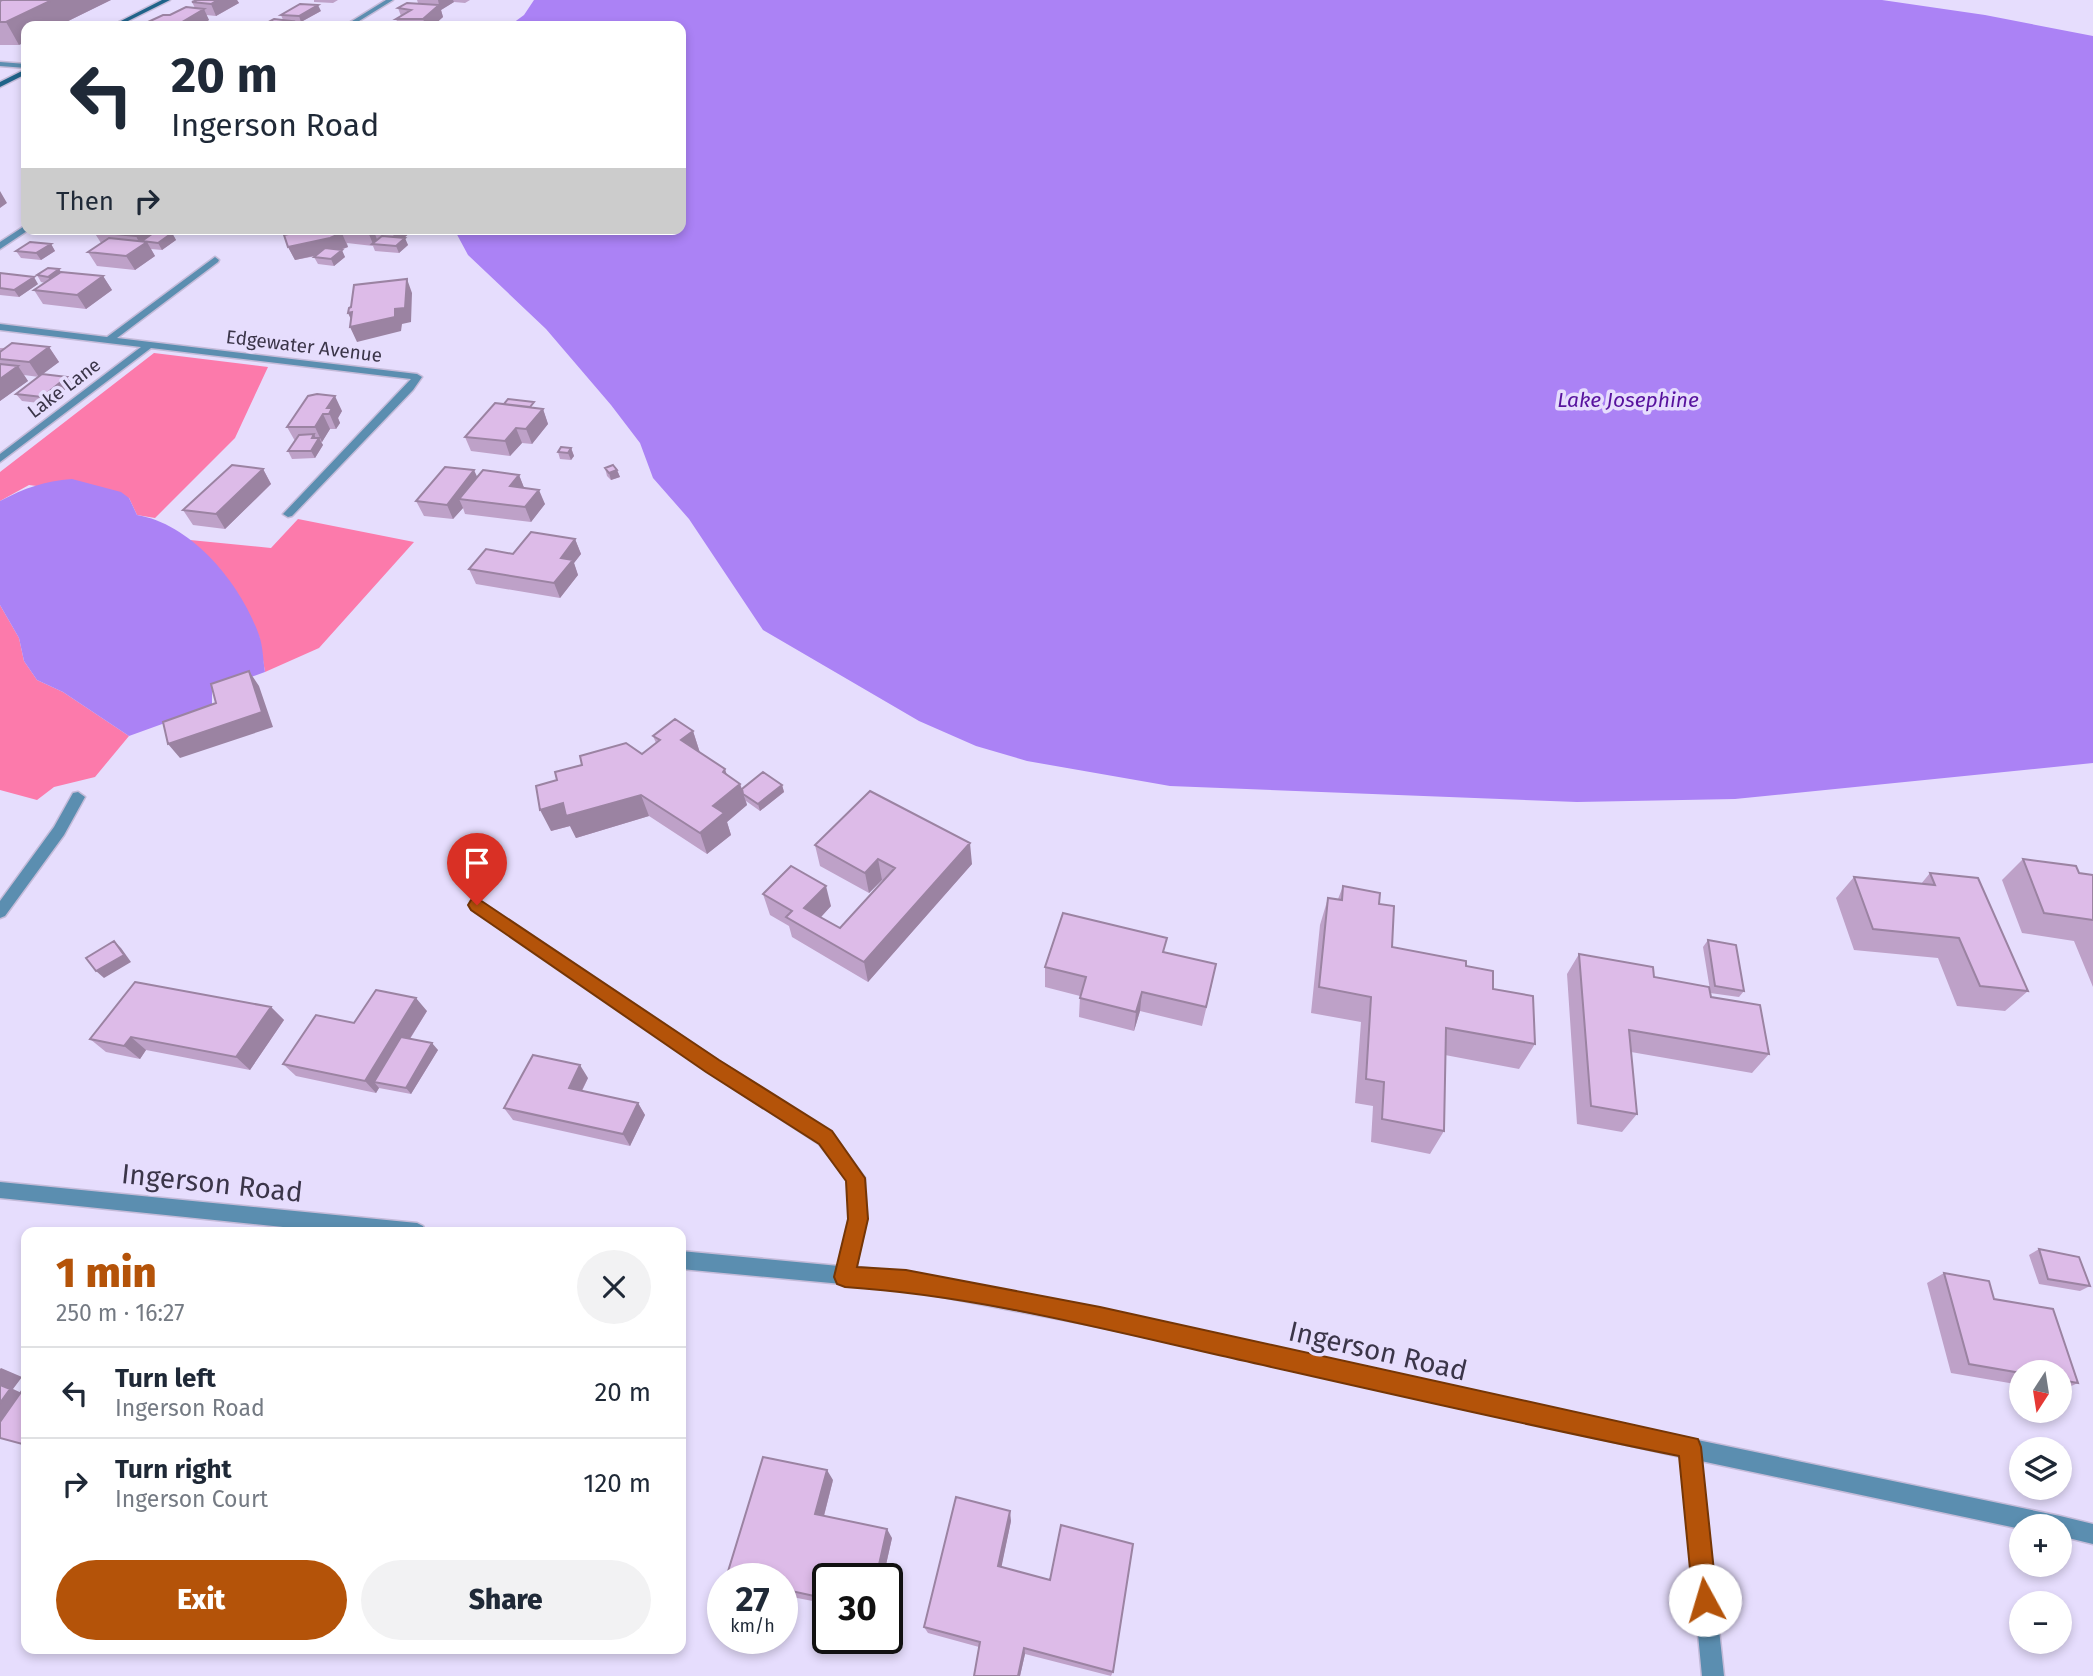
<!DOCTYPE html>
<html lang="en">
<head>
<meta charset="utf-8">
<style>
  :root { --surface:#fff; --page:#f2f2f3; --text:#1f2937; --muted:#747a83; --line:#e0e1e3; --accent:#b45309 }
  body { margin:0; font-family:"Fira Sans",sans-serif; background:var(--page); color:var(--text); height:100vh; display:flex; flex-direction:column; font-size:26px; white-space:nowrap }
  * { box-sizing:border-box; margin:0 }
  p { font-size:23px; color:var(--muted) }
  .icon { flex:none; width:38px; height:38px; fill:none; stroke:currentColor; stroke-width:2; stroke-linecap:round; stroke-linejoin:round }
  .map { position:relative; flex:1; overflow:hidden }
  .drawer { position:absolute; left:21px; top:1227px; width:665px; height:427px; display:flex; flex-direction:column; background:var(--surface); border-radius:14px; box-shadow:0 4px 10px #0003 }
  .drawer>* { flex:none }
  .banner { position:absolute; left:21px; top:21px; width:665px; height:214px; border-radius:14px; box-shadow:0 4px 10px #0003; background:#fff; color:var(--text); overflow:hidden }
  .needle { width:46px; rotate:192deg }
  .controls { position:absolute; left:2009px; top:1360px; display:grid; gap:14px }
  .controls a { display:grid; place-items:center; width:63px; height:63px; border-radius:50%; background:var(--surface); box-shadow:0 4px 10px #0003; font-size:35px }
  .speed { position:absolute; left:707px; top:1563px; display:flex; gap:14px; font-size:35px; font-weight:700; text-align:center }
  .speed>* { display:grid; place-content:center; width:91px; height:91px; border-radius:50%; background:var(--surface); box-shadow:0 4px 10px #0003; line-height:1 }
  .speed small { font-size:18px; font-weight:400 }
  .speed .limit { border:4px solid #111; border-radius:10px; background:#fff; color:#111 }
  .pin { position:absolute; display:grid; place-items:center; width:60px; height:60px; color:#fff; margin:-72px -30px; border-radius:50% 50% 50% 0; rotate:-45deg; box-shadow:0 0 7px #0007 }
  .pin .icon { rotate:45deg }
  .me { position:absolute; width:77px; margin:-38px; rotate:354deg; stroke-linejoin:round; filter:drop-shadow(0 0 5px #0008) }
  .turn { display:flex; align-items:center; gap:24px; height:147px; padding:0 35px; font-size:32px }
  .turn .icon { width:91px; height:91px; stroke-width:2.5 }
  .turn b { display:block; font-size:49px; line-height:60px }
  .then { display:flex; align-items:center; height:66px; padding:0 35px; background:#0003; gap:14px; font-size:26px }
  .round { display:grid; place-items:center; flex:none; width:74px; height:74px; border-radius:37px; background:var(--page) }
  .summary { display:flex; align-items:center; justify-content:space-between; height:119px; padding:0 35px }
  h1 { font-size:42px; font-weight:800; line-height:52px; color:var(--accent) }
  .cta { display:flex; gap:14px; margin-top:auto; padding:14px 35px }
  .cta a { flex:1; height:80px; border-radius:42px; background:var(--accent); color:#fff; font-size:28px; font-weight:800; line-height:80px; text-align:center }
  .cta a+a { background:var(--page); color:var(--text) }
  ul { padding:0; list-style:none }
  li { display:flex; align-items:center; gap:21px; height:91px; padding:0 35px; border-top:2px solid var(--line) }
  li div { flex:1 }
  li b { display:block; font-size:26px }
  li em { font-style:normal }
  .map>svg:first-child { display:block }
</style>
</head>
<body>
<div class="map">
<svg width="2093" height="1676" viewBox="0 0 2093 1676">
  <rect width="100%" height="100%" fill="#e6ddfd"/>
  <!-- forest -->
  <path fill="#fc7aab" d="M154,353L268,367L235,438L155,518L137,515L129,498L29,485L0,501V472Z
    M298,519L414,542L319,648L265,672L259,636L219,568L190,540L271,548Z
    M0,605L19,638L24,661L37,680L63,692L129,736L95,777L54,787L37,800L0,790Z"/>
  <!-- water -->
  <path fill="#ab82f5" d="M534,0H1882L1985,15L2093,36V763L1735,799L1577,802L1170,786L1027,761L976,746L919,721L763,630L689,519L653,478L640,443L611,405L546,329L468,255L454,229H681V26H509L524,15Z
    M72,479L121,492L129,498L137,515C192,524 241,584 259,635C263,646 263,660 265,672L212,691V706L129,736L63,692L37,680L24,661L19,638L0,605V501C25,488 44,481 72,479Z"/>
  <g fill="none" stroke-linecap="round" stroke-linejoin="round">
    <defs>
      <path id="lane" d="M0,62L26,64V68L0,66Z"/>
      <path id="street" d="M386,0H393L351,26H344Z
        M23,227L30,229L0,249V242Z
        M215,257L219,260L218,262L117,338L417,374L422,377L413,390L292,516L288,517L283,514L411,379L151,348L0,462V454L141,347L0,330V324L107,337Z
        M78,792L85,797L64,835L5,916L0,918V901L54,827L73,793Z
        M477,899L719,1061L831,1132L865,1178L867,1219L856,1267L906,1272L1100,1309L1535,1406L2060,1516L2093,1524V1544L2060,1536V1526H2021V1529L1701,1461L1724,1676H1702L1681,1457L1100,1327L906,1290L681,1269V1251L839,1266L849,1219L848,1181L819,1144L707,1071L472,909L470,905L472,901Z
        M0,1182L417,1223L423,1226L426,1232H331L0,1198Z"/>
      <path id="secondary" d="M162,0H170L118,26H111Z
        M26,69V74L0,87V82Z"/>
    </defs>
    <!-- lane casing -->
    <use href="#lane" stroke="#c4bbd9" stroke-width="3"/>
    <!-- street casing -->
    <use href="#street" stroke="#c4bbd9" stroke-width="3"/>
    <!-- secondary casing -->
    <use href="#secondary" stroke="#c4bbd9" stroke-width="3"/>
    <!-- lane -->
    <use href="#lane" fill="#5b8eb0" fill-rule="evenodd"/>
    <!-- street -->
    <use href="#street" fill="#5b8eb0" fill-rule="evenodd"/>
    <!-- secondary -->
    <use href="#secondary" fill="#1f6389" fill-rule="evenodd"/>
  </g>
  <!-- wall -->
  <path fill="#bea1c8" d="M111,0L58,26H26L19,45H0V1Z
    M197,0H237L239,3L216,16L206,15L209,20L200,26H150L148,22L195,8L192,2Z
    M314,0H338L333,3L314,2Z
    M417,0H470L465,3L454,2L441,10L443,17L433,26H367H399L396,19L401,16L398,8L418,3Z
    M321,11L301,22H292L294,26H252L263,25L283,20L281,15Z
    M54,229H81L73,235L56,233Z
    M330,229H411L412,231L404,238L408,245L399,253L375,251L373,246L347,243L348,247L341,250L345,257L334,266L318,264L314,257L316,256L295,260L288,247Z
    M156,231L172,233L176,240L162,250L151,249L155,256L135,270L97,266L88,252L101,243L94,232Z
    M51,244L55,251L41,260L21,258L16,251Z
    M61,272L103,276L112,290L86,309L43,304L34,290L45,283L41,282L37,275Z
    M0,273L38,284L19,297L0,295Z
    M49,347L59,362L42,374L67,377L72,384L47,404L22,401L16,394L39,377L24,375L28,381L0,401V348Z
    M308,396L342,411L338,418L340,423L336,429H330L322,442H321L323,445L315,458L292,459L288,451L295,441L287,427Z
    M536,408L543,409L548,424L532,444L522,443L510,456L471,451L465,437Z
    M571,448L574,456L571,460L560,459L558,452Z
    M605,468L617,470L620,477L611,480L607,476Z
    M263,469L271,484L225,529L193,525L183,510Z
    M519,475L524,488L545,504L531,522L465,514L463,508L453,519L424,516L416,501L477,477Z
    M575,539L581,554L574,563L578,575L560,598L476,584L469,569L513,554Z
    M693,731L700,753L727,775L740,784L742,789L782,785L784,792L760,811L746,801L747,805L727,822L731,835L707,854L649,816L576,838L570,826L551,831L557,780L582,765L642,754L656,743L653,736Z
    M815,845L972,864L868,982L792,937L789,926L770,915L763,894L831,906L821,917L840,928L884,881L882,880L869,893L820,866Z
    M2023,859L2079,873L2093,875V987L2074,941L2022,933L2002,880Z
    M1930,873L2028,991L2005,1011L1957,1006L1938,958L1854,950L1836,898L1854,877L1921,884Z
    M1343,886L1379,904L1392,947L1466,966L1493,989L1535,1044L1519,1069L1445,1055L1444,1131L1430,1154L1371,1142L1373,1106L1355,1103L1361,1022L1311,1013L1320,925L1328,898L1338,899Z
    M1708,940L1744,991L1739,997L1710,993L1711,997L1769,1054L1752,1073L1631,1052L1637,1114L1622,1132L1577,1124L1567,974L1579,954L1654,977L1710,990L1703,947Z
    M1165,952L1212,984L1202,1026L1140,1011L1134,1031L1079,1017L1080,996L1045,987V967Z
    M271,1007L284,1020L250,1070L146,1050L140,1059L106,1052L90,1039Z
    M427,1011L410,1039L438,1050L411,1094L379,1088L376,1093L296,1076L283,1064L354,1023Z
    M588,1078L582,1091L638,1103L645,1115L630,1146L513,1120L504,1108Z
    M2039,1249L2090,1286L2080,1291L2039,1284L2029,1255Z
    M1944,1273L1994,1299L2078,1383L2060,1391V1372H2021V1385L1951,1373L1927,1283Z
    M833,1480L824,1516L892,1538L883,1578H828V1604L787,1596L782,1612V1578Z
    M1011,1521L1001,1567L1113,1672L1111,1676L1025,1654L1020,1676H974L979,1647L928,1633L924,1627Z"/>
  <!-- shaded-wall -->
  <path fill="#9b83a2" d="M52,0H111L58,26H26V42L19,45L6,22Z
    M218,0H237L239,3L216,16L211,4Z
    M438,0H453L454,2L441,10L443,17L433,26H426L423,19L439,5Z
    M318,5L321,11L301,22L299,16Z
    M204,9L209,20L200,26H178L177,25Z
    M292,21L294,26H281Z
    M0,191L7,203L0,208Z
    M69,229H81L73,235Z
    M146,229H155L160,238L147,242L155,256L135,270L126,256L141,246L136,236Z
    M340,229L348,247L336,251L295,260L288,247Z
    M371,229H373L378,242L373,244L368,232Z
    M393,229H411L412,231L397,244L391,230Z
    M172,233L176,240L162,250L158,243Z
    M405,238L408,245L399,253L396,246Z
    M51,244L55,251L41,260L36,253Z
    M342,250L345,257L334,266L331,259Z
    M59,269L64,276L52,284L48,277Z
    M103,276L112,290L86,309L77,295Z
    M34,277L38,284L19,297L14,290Z
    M407,279L412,293L411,322L402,324L401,331L357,342L350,327L354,326L348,313L395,309Z
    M49,347L59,362L39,377L29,362Z
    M18,366L28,381L0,401V379Z
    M67,377L72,384L47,404L42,397Z
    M335,396L342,411L338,418L340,423L336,429L327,408Z
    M543,409L548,424L532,444L526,429Z
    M323,414L330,429L322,442L315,427Z
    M516,428L522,443L510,456L505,441Z
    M314,434L317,441L319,438L323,445L315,458L311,451L312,438Z
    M571,448L574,456L571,460L568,453Z
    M263,469L271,484L225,529L216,514Z
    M474,470L481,485L459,499L463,508L453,519L447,505Z
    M617,470L620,477L611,480L609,473Z
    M519,475L525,490L510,486Z
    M539,490L545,504L531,522L525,507Z
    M575,539L581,554L574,563L578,575L560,598L554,583L561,558Z
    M249,671L259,686L273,727L180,758L168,744L262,712Z
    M693,731L700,753L681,740Z
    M725,769L732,791L740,784L747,805L727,822L731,835L707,854L700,833L713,806L723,772Z
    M782,785L784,792L760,811L758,804Z
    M641,795L649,816L576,838L570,826L551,831L540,810L563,803Z
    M970,843L972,864L868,982L864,962Z
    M878,859L882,880L869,893L865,873Z
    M826,886L831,906L810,929L804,908Z
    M114,941L121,948L131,962L104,978L96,971Z
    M1142,992L1140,1011L1134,1031L1136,1012Z
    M416,998L427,1011L382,1083L374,1082L379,1088L376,1093L365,1081Z
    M271,1007L284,1020L250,1070L236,1057Z
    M131,1037L146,1050L140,1059L124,1046Z
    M432,1043L438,1050L411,1094L406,1088Z
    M580,1065L588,1078L577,1100L569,1088Z
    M638,1103L645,1115L630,1146L623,1134Z
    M1,1368L22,1377L13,1389L26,1395L0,1422V1369Z
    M827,1470L833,1480L822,1523L815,1514Z
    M1010,1511L1011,1521L1000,1574L998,1566Z
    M887,1529L892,1538L883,1578H876Z
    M782,1592L787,1596L782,1612Z
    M1024,1648L1025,1654L1020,1676H1018Z"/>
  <!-- building -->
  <path fill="#ddbbe8" stroke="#9b83a2" stroke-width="2" d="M2,0H52L6,22H0V1Z
    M197,0H218L211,4L192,2Z
    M407,3L439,5L423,19H396L411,10L398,8Z
    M300,4L318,5L299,16L281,15Z
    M186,7L204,9L177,25L148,22L163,15H170Z
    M274,19L292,21L281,26H252L255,25H263Z
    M371,24L401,26H367Z
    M98,229H146L136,236L94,232Z
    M311,229H326V230L340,229L342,233L330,238L288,247L284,235Z
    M342,229H371L368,232Z
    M156,231L172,233L158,243L142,241Z
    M382,236L405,238L396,246L372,244Z
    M109,238L147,242L126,256L88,252Z
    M30,242L51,244L36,253L16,251Z
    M325,248L342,250L331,259L314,257Z
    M48,268L59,269L48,277L37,275Z
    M61,272L103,276L77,295L34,290Z
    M0,273L34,277L14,290L0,288Z
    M407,279L405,308L395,309V317L350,327L352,312L348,313L349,308L351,307L354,285Z
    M12,343L49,347L29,362L0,359V352Z
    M0,364L18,366L0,379Z
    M42,374L67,377L42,397L16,394Z
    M317,394L335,396L327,408H332L329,414H323L315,427H287L308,396Z
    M508,399L534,402L530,407L504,404Z
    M495,403L543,409L526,429L516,428L505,441L465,437Z
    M314,434L312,438H319L311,451H288L299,435Z
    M561,447L571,448L568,453L558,452Z
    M232,465L263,469L216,514L183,510Z
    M613,465L617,470L609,473L605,468Z
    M445,467L474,470L447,505L416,501Z
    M483,470L519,475L510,486L539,490L525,507L459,499Z
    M531,532L575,539L561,558L573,560L554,583L469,569L486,549L513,554Z
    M249,671L262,712L168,744L163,722L216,703L211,684Z
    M675,719L693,731L681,740L725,769L723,772L740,784L713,806L724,813L700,833L641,795L566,816L563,803L540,810L536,786L557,780L555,772L582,765L580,756L626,743L642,754L660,740L653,736Z
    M763,772L782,785L758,804L743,794L742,789Z
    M870,791L970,843L864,962L786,917L792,911L763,894L791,866L826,886L804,908L840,928L895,868L878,859L865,873L815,845Z
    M2023,859L2076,866L2079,873L2093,875V920L2044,913Z
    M1930,873L1978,878L2028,991L1980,986L1959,938L1873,929L1854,877L1935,885Z
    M1343,886L1380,893L1379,904L1394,906L1392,947L1466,961V966L1493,971V989L1533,996L1535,1044L1446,1028L1444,1131L1382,1119L1384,1082L1366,1079L1371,997L1319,987L1328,898L1342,900Z
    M1063,913L1167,938L1163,952L1216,964L1206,1007L1142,992L1136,1012L1080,998L1086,977L1045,967Z
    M1708,940L1736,945L1744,991L1715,986Z
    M114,941L124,955L96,971L86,958Z
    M1579,954L1653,967L1654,977L1709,987L1711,997L1760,1005L1769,1054L1629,1030L1637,1114L1591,1106Z
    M135,982L271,1007L236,1057L131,1037L124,1046L90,1039Z
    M376,990L416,998L365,1081L283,1064L316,1015L354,1023Z
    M401,1037L432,1043L406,1088L374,1082Z
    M533,1055L580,1065L569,1088L638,1103L623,1134L504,1108Z
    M2039,1249L2079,1257L2090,1286L2048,1279Z
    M1944,1273L1989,1281L1994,1299L2053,1309L2078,1383L2060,1380V1372H2021V1373L1969,1364Z
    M0,1385L10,1389L0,1403Z
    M26,1385V1445L0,1438V1422Z
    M763,1457L827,1470L815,1514L887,1529L876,1578H828V1599L782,1589V1578H726Z
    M956,1497L1010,1511L998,1566L1050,1580L1061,1525L1133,1544L1113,1672L1024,1648L1018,1676H974L980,1642L924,1627Z
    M723,1590V1616L716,1614Z"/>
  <!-- route -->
  <path fill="#b45309" stroke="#753606" stroke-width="2" d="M477,898L719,1060L832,1131L865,1178L868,1219L857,1267L906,1270L1100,1307L1698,1439L1701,1447L1717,1600L1714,1608L1705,1612L1697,1608L1693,1600L1679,1456C1524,1425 1369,1389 1214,1354C1092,1326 969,1295 845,1287L837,1284L834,1277L848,1219L846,1181L819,1144L706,1072L471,910L468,905L471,900Z"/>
  <g text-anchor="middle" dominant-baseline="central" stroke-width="7" stroke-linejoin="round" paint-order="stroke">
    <!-- far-street labels -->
    <g font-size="19" fill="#3b3549" stroke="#e6ddfd">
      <text transform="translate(304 346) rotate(7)">Edgewater Avenue</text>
      <text transform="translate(64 388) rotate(-37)">Lake Lane</text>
    </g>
    <!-- far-water labels -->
    <g font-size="21" font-style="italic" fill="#57129d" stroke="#e6ddfd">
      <text x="1628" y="400">Lake Josephine</text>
    </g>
    <!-- near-street labels -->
    <g font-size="28" fill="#3b3549" stroke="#e6ddfd">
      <text transform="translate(212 1183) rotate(6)">Ingerson Road</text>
      <text transform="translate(1378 1351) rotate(13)">Ingerson Road</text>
    </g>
  </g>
</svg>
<div class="controls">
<a><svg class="needle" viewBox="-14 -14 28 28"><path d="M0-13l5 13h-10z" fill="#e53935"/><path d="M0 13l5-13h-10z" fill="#747a83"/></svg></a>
<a><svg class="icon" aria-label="layers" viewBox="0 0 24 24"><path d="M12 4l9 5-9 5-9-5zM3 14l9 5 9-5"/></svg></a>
<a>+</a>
<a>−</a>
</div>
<div class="speed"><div>27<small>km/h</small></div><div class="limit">30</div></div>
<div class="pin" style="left:477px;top:905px;background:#d93025"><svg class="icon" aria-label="arrive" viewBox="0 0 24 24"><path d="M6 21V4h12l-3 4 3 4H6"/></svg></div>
<svg class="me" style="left:1705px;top:1600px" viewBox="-20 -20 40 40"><circle r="19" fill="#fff"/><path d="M0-13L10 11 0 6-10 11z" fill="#b45309"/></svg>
<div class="banner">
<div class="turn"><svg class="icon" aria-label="left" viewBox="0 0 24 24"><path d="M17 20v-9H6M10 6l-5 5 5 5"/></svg><div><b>20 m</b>Ingerson Road</div></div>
<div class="then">Then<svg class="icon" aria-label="right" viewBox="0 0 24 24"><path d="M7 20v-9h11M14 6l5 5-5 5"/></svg></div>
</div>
<section class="drawer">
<div class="summary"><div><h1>1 min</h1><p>250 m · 16:27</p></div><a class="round"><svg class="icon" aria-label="close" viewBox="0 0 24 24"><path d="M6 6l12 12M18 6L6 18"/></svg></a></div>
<ul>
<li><svg class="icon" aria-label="left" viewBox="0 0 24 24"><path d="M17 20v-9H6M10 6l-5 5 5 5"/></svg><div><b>Turn left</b><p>Ingerson Road</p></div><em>20 m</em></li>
<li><svg class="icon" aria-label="right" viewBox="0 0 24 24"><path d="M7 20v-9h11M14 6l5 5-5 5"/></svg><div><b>Turn right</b><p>Ingerson Court</p></div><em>120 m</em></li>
</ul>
<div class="cta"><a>Exit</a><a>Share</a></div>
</section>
</div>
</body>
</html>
